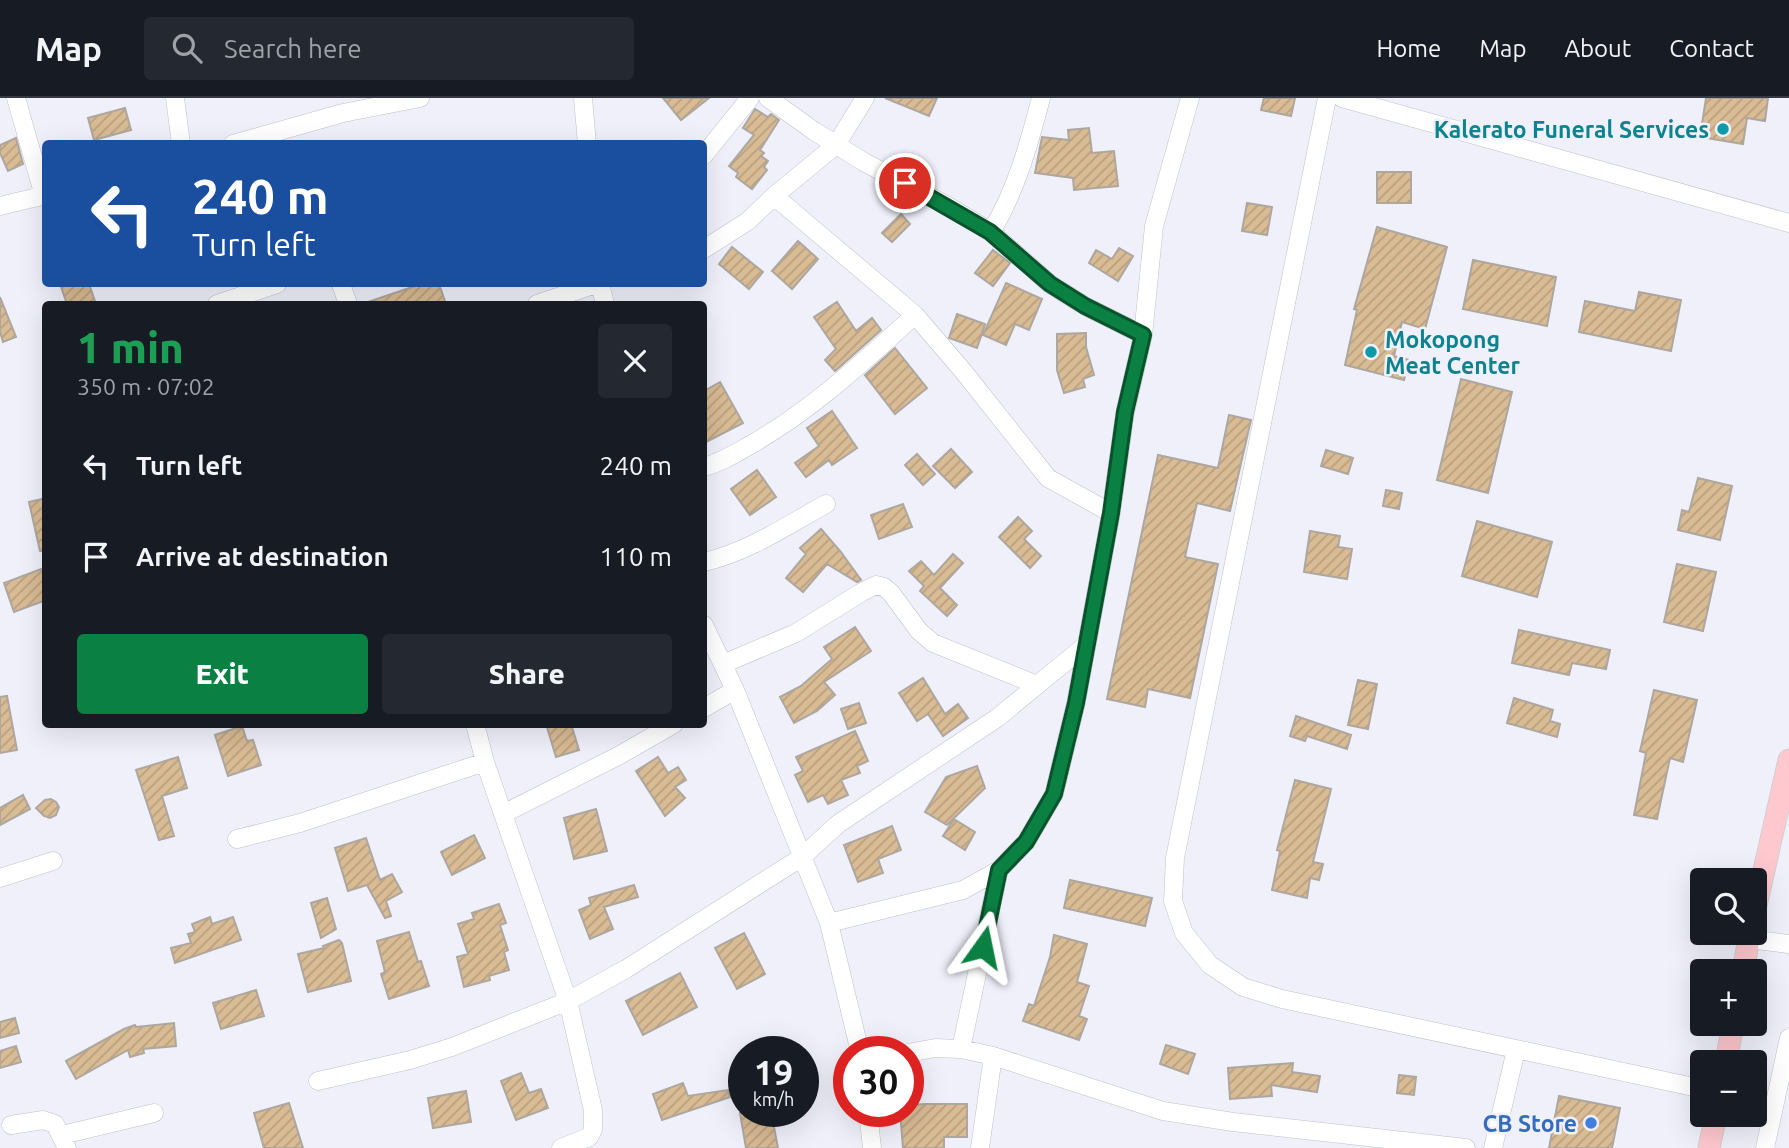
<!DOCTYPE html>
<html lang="en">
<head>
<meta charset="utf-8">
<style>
  :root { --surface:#171b24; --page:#242831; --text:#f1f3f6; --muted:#9ea1a6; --line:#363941; --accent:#0b8043 }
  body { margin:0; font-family:Ubuntu,sans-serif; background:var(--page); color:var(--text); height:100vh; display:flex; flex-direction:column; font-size:26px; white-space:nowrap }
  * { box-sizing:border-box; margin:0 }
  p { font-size:23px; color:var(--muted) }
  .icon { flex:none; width:38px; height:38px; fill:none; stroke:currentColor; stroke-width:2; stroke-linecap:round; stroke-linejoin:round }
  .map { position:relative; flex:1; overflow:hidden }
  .sheet { position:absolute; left:42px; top:203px; width:665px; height:427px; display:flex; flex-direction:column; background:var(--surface); border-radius:7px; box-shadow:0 7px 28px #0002 }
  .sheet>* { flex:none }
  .top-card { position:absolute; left:42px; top:42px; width:665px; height:147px; border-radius:7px; box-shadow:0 7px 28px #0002; background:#1a4fa0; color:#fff; overflow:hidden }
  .buttons { position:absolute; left:1690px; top:770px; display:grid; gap:14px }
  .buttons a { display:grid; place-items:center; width:77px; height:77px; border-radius:7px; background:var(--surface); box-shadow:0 7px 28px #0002; font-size:35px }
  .speed { position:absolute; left:728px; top:938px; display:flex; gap:14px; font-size:35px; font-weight:700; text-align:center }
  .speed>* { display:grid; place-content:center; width:91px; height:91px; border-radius:50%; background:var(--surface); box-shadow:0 7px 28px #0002; line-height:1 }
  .speed small { font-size:18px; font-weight:400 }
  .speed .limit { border:10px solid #d22; background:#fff; color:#111 }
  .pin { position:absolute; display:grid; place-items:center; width:60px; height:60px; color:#fff; margin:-30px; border:4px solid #fff; border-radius:50%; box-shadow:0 2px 7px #0007 }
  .me { position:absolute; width:77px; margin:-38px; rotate:12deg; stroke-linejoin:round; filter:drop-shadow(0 0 5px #0008) }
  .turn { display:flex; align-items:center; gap:24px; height:147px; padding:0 35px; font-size:32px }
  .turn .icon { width:91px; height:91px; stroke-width:2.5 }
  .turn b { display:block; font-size:49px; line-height:60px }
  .round { display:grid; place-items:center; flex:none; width:74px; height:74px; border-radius:7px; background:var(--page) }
  .headline { display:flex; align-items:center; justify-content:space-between; height:119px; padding:0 35px }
  h1 { font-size:42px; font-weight:800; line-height:52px; color:#1e9e55 }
  .action { display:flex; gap:14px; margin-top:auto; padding:14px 35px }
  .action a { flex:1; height:80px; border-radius:7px; background:var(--accent); color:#fff; font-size:28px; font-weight:800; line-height:80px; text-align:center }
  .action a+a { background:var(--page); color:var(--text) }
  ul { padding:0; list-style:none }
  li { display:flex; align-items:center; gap:21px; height:91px; padding:0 35px }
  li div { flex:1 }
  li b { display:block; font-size:26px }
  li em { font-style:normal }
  header { display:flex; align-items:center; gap:42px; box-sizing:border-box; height:98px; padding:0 35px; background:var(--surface); border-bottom:2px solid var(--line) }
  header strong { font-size:33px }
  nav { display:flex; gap:38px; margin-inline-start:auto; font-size:24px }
  .search { width:490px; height:63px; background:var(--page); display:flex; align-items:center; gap:18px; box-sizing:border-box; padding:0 24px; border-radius:7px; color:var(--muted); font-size:26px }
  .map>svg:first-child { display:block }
</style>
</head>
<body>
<header>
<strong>Map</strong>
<div class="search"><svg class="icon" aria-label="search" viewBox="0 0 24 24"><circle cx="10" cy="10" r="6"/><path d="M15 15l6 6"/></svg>Search here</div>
<nav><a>Home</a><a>Map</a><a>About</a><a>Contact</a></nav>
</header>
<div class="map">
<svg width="1789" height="1050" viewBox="0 0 1789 1050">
  <defs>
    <pattern id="building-hatch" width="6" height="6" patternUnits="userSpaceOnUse" patternTransform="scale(1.75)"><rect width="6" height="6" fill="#d9bb94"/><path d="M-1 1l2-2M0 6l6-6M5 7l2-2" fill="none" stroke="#b9a07f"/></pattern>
  </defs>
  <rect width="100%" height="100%" fill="#eff0fa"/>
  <!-- building -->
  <path fill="url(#building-hatch)" stroke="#ada79f" stroke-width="2" d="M663,0H709L681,22Z
    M885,0H937L929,18Z
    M1264,0H1295L1291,18L1261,12Z
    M1706,0H1768L1765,23L1747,20L1743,46L1700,39Z
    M125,10L131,32L94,42L88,20Z
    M755,11L768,19L771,16L779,22L760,52L764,55L761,58L768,63L764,69L767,72L752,91L736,79L738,75L729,68L754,37L743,30Z
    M1089,30L1092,55L1114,53L1118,88L1074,92L1073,80L1035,75L1042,39L1069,42L1068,32Z
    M16,40L23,66L8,73L0,55V47Z
    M1377,74H1411V105H1377Z
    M1247,105L1272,109L1267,137L1242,133Z
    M901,116L910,126L892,144L882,135Z
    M1377,129L1447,149L1425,231L1402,224L1394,258L1409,262L1404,282L1345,267L1357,212L1354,211Z
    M798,143L818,161L792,191L772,173Z
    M732,149L763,174L749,191L719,166Z
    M1119,150L1133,158L1118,183L1089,165L1096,152L1112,161Z
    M993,152L1010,165L993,188L975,175Z
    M1473,162L1556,179L1547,228L1463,211Z
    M1006,185L1042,201L1029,232L1015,226L1006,247L983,237Z
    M60,186H89L96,206H67Z
    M421,186H439L446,206H368V204Z
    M1639,194L1681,202L1671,253L1579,234L1585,203L1635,213Z
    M0,199L16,239L3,244L0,234Z
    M837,204L856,233L872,220L881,232L835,273L825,262L836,251L814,219Z
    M957,216L985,226L977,250L949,240Z
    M1086,235V249L1094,277L1083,281L1085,289L1064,295L1057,272V236Z
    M895,250L927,290L895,316L865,277Z
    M1461,281L1512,294L1488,395L1437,382Z
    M720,284L743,325L704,345V293Z
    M832,313L857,350L832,367L829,362L806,379L795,365L819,348L807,330Z
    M1229,317L1251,322L1230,413L1197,405L1185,459L1218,466L1190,600L1148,591L1145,609L1107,601L1158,357L1218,370Z
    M951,351L972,374L955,390L933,368Z
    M1326,352L1353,360L1348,376L1321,368Z
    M917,356L935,376L923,387L905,367Z
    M757,372L776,399L750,417L731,391Z
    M1698,380L1732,388L1720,442L1678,432L1682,412L1689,414Z
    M1386,392L1402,395L1399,411L1383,408Z
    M46,400V452L40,453L29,404Z
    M903,406L912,429L879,441L871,417Z
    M1018,419L1032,433L1024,441L1041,458L1030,470L999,439Z
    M1477,423L1552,444L1537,499L1462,478Z
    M821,431L841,454L861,482L857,484L827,466L803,494L786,480L806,456L800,450Z
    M1310,433L1340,438L1338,449L1352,451L1347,481L1304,474Z
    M953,456L963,465L940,490L957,507L947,518L920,493L924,488L909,473L921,463L934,477Z
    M1677,466L1716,474L1703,533L1664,524Z
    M41,471L46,484V502L14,514L4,485Z
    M855,529L871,553L824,584L835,597L817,613L794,625L780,599L801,588L832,561L824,549Z
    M1519,532L1610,552L1606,571L1572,565L1569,577L1512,565Z
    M923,580L945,616L958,606L968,620L943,638L928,616L917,623L899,595Z
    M1358,582L1377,586L1368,631L1348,627Z
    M1654,592L1697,602L1683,664L1670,660L1657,721L1634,717L1646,655L1640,653Z
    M7,598L17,652L0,655V599Z
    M1514,600L1553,612L1550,623L1560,626L1557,639L1507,625Z
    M859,605L866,625L848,631L841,611Z
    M1296,618L1351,637L1347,651L1307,638L1305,643L1290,638Z
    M546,626H571L579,652L556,659Z
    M242,628L247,643L253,642L261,667L228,678L215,637Z
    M855,633L868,663L857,668L860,675L841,682L848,697L828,706L823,697L808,704L795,677L803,673L796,659Z
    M178,659L187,690L162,698L174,738L159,742L136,672Z
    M658,659L668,675L678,669L686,682L675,689L685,700L665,718L636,673Z
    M977,668L985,690L947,727L925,714L946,679Z
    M1295,682L1331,691L1313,764L1323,766L1319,782L1310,780L1307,800L1272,792L1280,753L1277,752Z
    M23,697L30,711L0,727V710Z
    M51,701L56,704L59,709L56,717L50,720L44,718L36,710L45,702Z
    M596,711L607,753L574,761L564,720Z
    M954,721L975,734L965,752L943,738Z
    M892,728L901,752L878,761L883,775L858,784L844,747Z
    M474,737L485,760L452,777L441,754Z
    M366,740L380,782L392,776L402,794L386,803L391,818L385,820L367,787L348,793L335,750Z
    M1070,782L1152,800L1145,828L1064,810Z
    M634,787L638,799L604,809L613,831L590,841L579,812L591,807L589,800Z
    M327,800L336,831L321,840L311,805Z
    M499,806L506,825L500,827L508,852L504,854L509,872L489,878L490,882L464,889L457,859L468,856L458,826L474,821L472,815Z
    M210,819L212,826L233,819L241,842L175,865L171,850L191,845L188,836L195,834L192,826Z
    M409,834L418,864L421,863L429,888L389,901L381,876L385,874L377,843Z
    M744,835L765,876L737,891L715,850Z
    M1054,837L1087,846L1077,884L1089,888L1079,918L1087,921L1079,942L1023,923L1029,906L1034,908L1050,859Z
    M339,842L342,845L351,883L308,894L298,856L324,850L323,848Z
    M680,875L697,909L643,937L626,903Z
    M256,892L264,918L221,931L213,905Z
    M15,920L19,935L0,940V924Z
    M174,925L176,948L143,951L144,955L130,959L128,952L76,981L66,963L124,931L135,927L136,929Z
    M1166,947L1195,956L1188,976L1160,966Z
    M16,948L21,964L0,970V953Z
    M1293,965L1292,974L1320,978L1317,994L1271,987L1272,998L1230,1001L1228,970Z
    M521,975L529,995L541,991L548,1010L516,1022L501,983Z
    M1399,977L1416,979L1414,997L1397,995Z
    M683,985L688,998L728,992L730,999L662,1022L653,996Z
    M466,993L471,1024L433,1030L428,1000Z
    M1559,998L1620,1010L1612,1050H1549Z
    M289,1005L303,1050H264L254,1015Z
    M926,1006H967V1039H944V1050H903L900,1013H908V1007Z
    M747,1013H771L778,1050H746L740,1015Z"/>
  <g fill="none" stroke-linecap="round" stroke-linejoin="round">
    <defs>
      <path id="minor" d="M16,0L44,98
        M175,0L181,46
        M583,0L587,46
        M768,0L814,33L864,64L946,107L991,134L1050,186L1085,208L1143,237
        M1327,0L1175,760L1173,803L1184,835L1210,867L1243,889L1282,901L1703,991
        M1342,0L1789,125
        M233,46L343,15L420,0
        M704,57L750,0
        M774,98L915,217L963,273L1048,380L1111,415
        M0,108L46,97
        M991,134C1016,93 1029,46 1041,0
        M704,151L748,123L774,98L836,47L865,0
        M341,186L348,206
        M600,186L605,206
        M217,206L277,186
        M537,206L596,186
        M704,369C722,364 736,355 752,346C813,311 863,264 915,217
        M704,464C748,454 786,428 826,406
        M704,527L735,592L829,825L860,954
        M723,566L796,535L862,494L876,487L884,489L891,495L919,533L933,545L1037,587
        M704,610L735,592
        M475,626L485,664L568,903L593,1012V1032L589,1039L561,1050
        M503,716L618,658L674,626
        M237,741L300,725L485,664
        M0,780L53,763
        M829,825L963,792L999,772L1026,744L1054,696L1076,605L1111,415L1125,315L1143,237L1154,128L1190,0
        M1749,841L1789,846
        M961,951L999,772
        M908,955L935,950L961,951L993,958L1163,1013L1233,1024L1466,1050
        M318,983L410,962L452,949L568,903L626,871L802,759L838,726L997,620L1086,547
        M868,1013L872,1050
        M11,1027L43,1022L55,1026L67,1050
        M62,1037L154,1015
        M980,1050L993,958
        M1493,1050L1516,952
        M1765,1050L1789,940"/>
      <path id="major" d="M1755,812L1789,662
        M1743,873L1750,835
        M1726,964L1733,926
        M1709,1050L1716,1017"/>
    </defs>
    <!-- minor casing -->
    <use href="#minor" stroke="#bfc1ca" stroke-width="19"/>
    <!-- major casing -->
    <use href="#major" stroke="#d0d0d1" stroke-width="23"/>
    <!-- minor -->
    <use href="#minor" stroke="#fff" stroke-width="18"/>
    <!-- major -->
    <use href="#major" stroke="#fec8ce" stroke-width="21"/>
  </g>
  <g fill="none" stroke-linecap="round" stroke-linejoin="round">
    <defs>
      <path id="route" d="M905,85L990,134L1050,186L1085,208L1143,237L1125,314L1111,415L1076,605L1054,696L1026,744L999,772L983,849"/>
    </defs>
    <!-- route casing -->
    <use href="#route" stroke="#07532c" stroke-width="18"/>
    <!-- route -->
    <use href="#route" stroke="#0b8043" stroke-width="12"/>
  </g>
  <!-- markers -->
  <g fill="#0f9aa8" stroke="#eff0fa" stroke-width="2.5">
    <circle cx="1723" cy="31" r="7"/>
    <circle cx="1371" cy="254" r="7"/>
  </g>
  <circle fill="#3f7fe0" stroke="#eff0fa" stroke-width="2.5" cx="1591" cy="1025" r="7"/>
  <g text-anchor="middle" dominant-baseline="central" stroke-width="5" stroke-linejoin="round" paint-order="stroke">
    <!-- culture labels -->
    <g font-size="23" font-weight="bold" fill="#0d838f" stroke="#eff0fa" text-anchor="end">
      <text x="1709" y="31">Kalerato Funeral Services</text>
      <text x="1385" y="241" text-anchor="start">Mokopong<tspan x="1385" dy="26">Meat Center</tspan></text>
    </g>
    <!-- shop labels -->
    <g font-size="23" font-weight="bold" fill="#366cbe" stroke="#eff0fa" text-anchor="end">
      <text x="1577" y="1025">CB Store</text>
    </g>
  </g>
</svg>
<div class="buttons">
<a><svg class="icon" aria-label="search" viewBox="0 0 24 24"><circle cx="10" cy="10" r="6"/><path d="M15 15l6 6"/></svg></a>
<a>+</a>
<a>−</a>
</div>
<div class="speed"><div>19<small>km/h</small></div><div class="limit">30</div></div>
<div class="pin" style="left:905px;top:85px;background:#d93025"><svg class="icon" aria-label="arrive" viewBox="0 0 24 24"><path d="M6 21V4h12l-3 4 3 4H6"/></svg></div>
<svg class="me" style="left:983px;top:849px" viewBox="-20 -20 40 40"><path d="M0-17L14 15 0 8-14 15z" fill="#0b8043" stroke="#fff" stroke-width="4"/></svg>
<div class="top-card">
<div class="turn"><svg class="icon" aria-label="left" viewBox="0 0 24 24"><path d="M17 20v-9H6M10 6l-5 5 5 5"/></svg><div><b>240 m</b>Turn left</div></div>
</div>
<section class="sheet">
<div class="headline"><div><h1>1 min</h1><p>350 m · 07:02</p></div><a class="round"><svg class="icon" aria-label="close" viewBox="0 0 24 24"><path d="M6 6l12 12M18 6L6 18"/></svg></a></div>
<ul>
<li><svg class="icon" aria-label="left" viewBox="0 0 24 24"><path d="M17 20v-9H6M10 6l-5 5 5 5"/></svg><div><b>Turn left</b></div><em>240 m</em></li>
<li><svg class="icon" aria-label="arrive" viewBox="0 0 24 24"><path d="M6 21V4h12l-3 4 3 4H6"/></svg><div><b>Arrive at destination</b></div><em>110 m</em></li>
</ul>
<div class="action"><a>Exit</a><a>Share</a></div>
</section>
</div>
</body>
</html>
